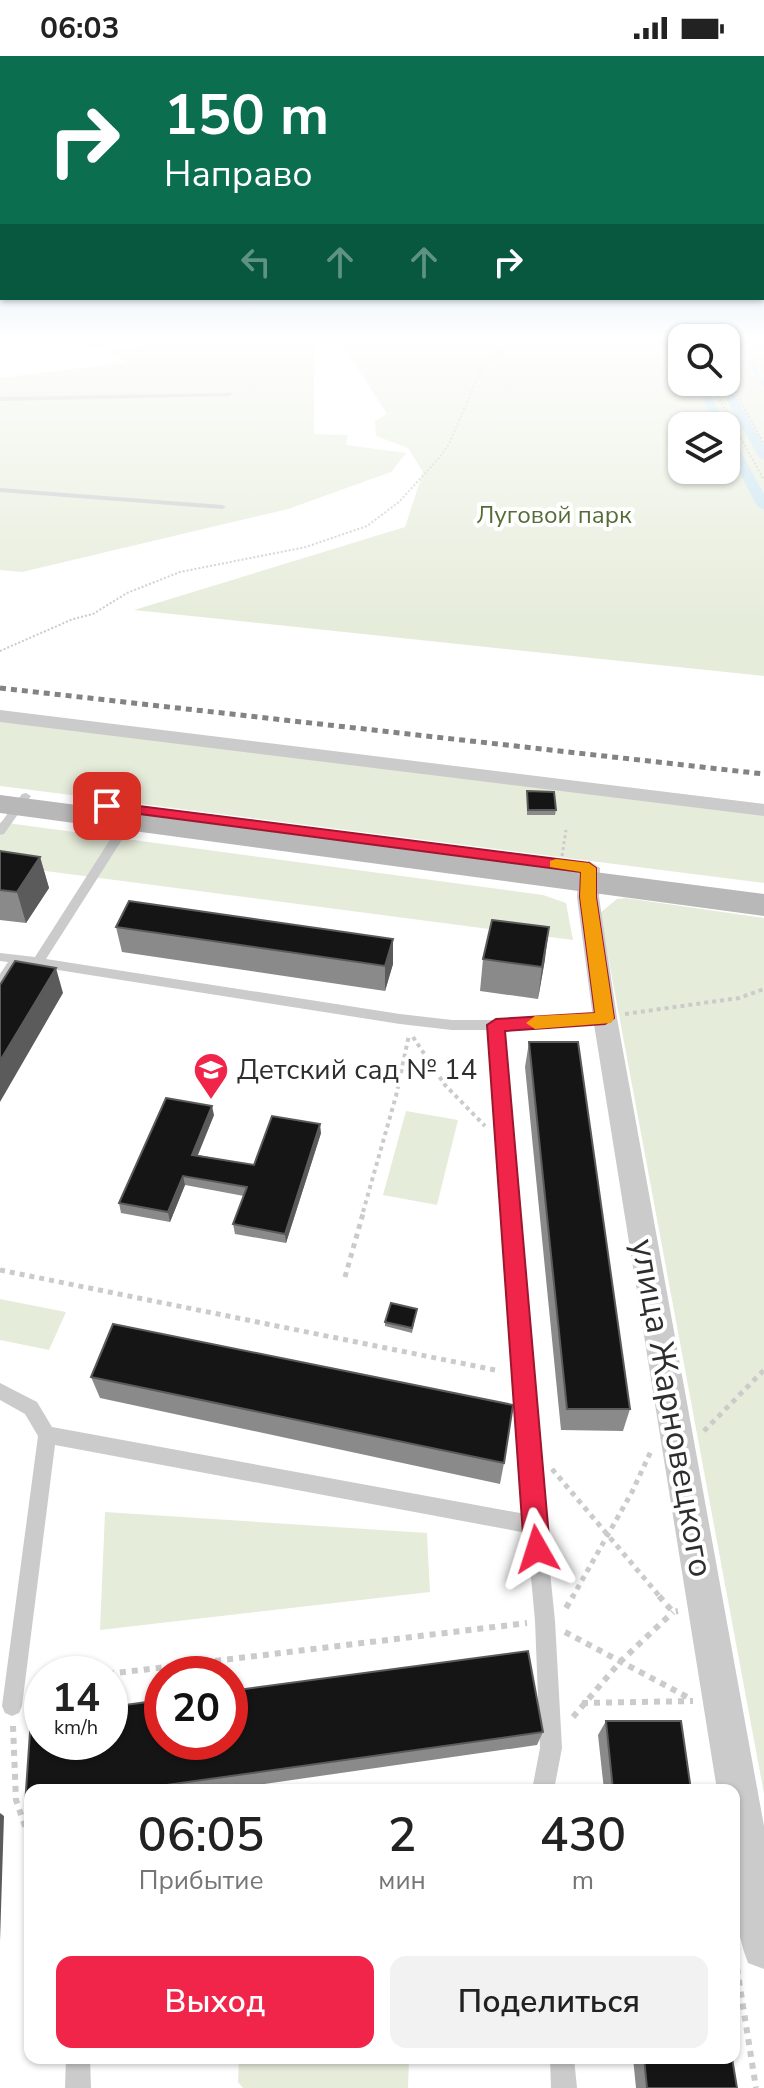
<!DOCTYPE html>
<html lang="ru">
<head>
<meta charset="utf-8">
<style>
  :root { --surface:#fff; --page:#f2f2f2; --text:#222; --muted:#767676; --accent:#f12449 }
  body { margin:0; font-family:"Nunito Sans",sans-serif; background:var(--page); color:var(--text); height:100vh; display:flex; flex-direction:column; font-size:30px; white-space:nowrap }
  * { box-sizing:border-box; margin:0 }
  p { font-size:26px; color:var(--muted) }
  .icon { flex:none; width:44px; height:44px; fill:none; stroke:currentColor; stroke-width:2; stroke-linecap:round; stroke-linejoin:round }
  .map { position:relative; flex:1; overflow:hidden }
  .sheet { position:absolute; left:24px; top:1728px; width:716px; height:280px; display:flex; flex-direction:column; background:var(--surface); border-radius:16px; box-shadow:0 2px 6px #0004 }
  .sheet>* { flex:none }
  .guide { position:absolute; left:0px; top:0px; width:764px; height:244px; box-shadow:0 2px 6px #0004; background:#0b6e4f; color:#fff; overflow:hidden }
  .controls { position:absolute; left:668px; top:268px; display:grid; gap:16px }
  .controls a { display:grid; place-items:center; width:72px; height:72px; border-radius:16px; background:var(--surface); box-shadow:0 2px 6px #0004; font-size:40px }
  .speed { position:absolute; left:24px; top:1600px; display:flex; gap:16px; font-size:40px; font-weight:700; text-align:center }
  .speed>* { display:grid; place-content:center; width:104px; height:104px; border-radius:50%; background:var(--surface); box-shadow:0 2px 6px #0004; line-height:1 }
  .speed small { font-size:20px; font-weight:400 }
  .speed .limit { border:12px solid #d22; background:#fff; color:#111 }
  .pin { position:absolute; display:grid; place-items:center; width:68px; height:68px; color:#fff; margin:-34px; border-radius:16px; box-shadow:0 4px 12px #0006 }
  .me { position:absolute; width:88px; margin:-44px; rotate:354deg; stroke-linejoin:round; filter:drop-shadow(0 0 6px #0008) }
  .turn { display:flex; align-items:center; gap:28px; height:168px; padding:0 32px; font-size:36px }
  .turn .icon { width:104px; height:104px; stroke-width:2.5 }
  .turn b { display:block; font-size:56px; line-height:68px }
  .lanes { display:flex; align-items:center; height:76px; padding:0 32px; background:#0003; justify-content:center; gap:40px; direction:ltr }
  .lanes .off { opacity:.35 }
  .eta { display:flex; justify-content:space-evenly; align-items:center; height:136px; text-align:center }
  .eta b { font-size:48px; font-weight:600; line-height:56px }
  .button { display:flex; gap:16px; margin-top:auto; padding:16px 32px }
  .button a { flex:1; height:92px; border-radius:16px; background:var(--accent); color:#fff; font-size:32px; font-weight:600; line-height:92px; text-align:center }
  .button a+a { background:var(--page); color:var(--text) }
  .status { display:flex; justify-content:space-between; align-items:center; height:56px; padding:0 40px; background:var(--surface); direction:ltr }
  .status svg { height:22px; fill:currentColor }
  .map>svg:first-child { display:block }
</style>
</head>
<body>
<div class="status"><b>06:03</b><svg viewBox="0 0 49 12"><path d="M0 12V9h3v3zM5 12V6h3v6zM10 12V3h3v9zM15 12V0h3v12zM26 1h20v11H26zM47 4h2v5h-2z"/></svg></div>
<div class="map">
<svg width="764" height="2032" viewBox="0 0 764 2032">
  <rect width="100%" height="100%" fill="#fff"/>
  <!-- green -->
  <path fill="#e6ecda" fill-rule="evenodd" d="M62,280H188L93,292Z
    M223,280H314V378L348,379L346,389L406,397L391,416L288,453L22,516L0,514V322L127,306L103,294Z
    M337,280H764V620L134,554L405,471L423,416L408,392L376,380L375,365L387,358ZM682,282H726V326H682ZM682,370H726V414H682Z
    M0,656L764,748V827L0,730Z
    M0,766L543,839L566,847L573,884L0,809Z
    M626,842L764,862V1738L600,857L617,843Z
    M406,1055L458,1064L437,1149L383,1139Z
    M0,1243L66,1256L49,1294L0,1284Z
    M105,1456L427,1477L430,1536L100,1574Z
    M239,2002H409L408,2032H243L238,2026Z"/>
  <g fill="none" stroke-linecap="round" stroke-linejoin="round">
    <!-- stream -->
    <path stroke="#c5e2ee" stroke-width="3" d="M764,287L745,296L764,329"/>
    <!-- canal -->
    <path fill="#c5e2ee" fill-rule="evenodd" d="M692,280H702L703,282H693Z
      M726,324L764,389V404L758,400L717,326Z
      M694,326H704L727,370L726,371L715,370Z
      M726,376L732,380L764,438V454L757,450L726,391Z"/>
    <!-- path-far4 -->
    <path stroke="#cbcbcb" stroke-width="2" stroke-dasharray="2 2" stroke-linecap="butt" d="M649,280L655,292L682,297
      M726,318L764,388
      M710,326L764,424
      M0,595L73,563L93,558L127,537L180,516L306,491L367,470L399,446L439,402L449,388L482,312L520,280"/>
    <!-- path-far3 -->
    <path stroke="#cbcbcb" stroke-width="3" stroke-dasharray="3 3" stroke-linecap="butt" d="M562,800L566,774"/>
    <!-- path-far2 -->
    <path stroke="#cbcbcb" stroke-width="4" stroke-dasharray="4 4" stroke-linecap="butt" d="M625,958L739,942L764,933
      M413,981L445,1029L485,1070
      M363,1156L396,1040L409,979"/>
    <!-- path-far1 -->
    <path stroke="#cbcbcb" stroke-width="5" stroke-dasharray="5 5" stroke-linecap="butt" d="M0,1214L500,1315
      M345,1221L364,1154
      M704,1375L764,1314
      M552,1413L661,1542
      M572,1542L632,1436L651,1395"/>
    <!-- path -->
    <path stroke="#cbcbcb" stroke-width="6" stroke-dasharray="6 6" stroke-linecap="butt" d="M659,1540L673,1556L678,1555
      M566,1552L573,1540
      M565,1576L691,1643
      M108,1618L527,1567
      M582,1647L693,1645
      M573,1661L620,1606L673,1556
      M13,1670L16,1744L30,1785
      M737,1912L756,2032"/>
    <!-- lane -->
    <path fill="#cbcbcb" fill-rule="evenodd" d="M257,280H265L256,286H252Z
      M232,337L230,340L0,345V341Z
      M0,432L222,449L226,451L222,453L0,436Z
      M26,737L31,740L4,778L0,779V768L22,738Z
      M135,751L141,754L46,903L400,958L452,964H496L605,957L612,962L605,967L503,973L530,1319L555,1565L562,1692L554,1734H532L540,1692L535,1565L527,1477L55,1389L22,1650L19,1657L12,1660L5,1657L2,1650L38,1380L25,1358L0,1344V1327L37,1346L52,1371L525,1458L512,1319L490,974H452L400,968L20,908L5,931L0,933V918L8,906L0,905V897L35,901L129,754Z
      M66,2002H90L91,2032H65Z
      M550,2002H574L577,2032H551Z"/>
    <!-- street -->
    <path fill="#cbcbcb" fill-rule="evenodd" d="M0,654L764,748V760L0,666Z
      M589,805L600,812L599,841L617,962L764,1770V1913L748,1907C727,1853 734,1790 734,1734H717L593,962L577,841L578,812Z"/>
    <!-- secondary -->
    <path fill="#b8b8b8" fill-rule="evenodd" d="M0,739L764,838V860L0,757Z"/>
    <!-- rail -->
    <path stroke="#838383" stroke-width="5" stroke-dasharray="6 5" stroke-linecap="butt" d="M0,632L764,718"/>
  </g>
  <!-- wall -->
  <path fill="#8a8a8a" d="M527,735L556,754L555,759H527Z
    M0,795L40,801L49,832L26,867L0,864Z
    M116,871L393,908L385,935L122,896Z
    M483,903H545L538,943L480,935Z
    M529,986L630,1353L623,1375L561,1374L525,1011Z
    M214,1059L198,1099L254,1109L321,1077L286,1187L235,1178L233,1168L244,1140L185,1129L170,1166L121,1157L119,1147Z
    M417,1253L412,1277L385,1270V1266Z
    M91,1321L504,1407L500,1428L100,1342Z
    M528,1595L543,1676L537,1689L222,1734H30V1753L25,1749L31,1662L42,1660V1686H110V1651L162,1644V1686H230V1635Z
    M606,1665L691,1734H604L598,1679Z
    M633,2002H732L737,2032H636Z"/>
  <!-- shaded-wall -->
  <path fill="#5b5b5b" d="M40,801L49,832L26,867L17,836Z
    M549,871L545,903L538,943L542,911Z
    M393,883V908L385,935V910Z
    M56,912L63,937L0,1046V1005Z
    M212,1050L214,1059L194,1108L192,1099Z
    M320,1068L321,1077L286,1187L285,1178Z
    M183,1120L185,1129L170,1166L168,1156Z
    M0,1757L4,1760L0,1885Z"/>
  <!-- building -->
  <path fill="#151515" stroke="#5b5b5b" stroke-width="2" d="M527,735L554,736L556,754H528Z
    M0,795L40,801L17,836L0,834Z
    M129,845L393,883L385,910L116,871Z
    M492,864L549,871L542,911L483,903Z
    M15,905L56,912L0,1005V929Z
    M529,986H578L630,1353H567Z
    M166,1042L212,1050L192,1099L254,1109L272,1060L320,1068L285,1178L233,1168L247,1131L183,1120L168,1156L119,1147Z
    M391,1247L417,1253L412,1272L385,1266Z
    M113,1268L513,1349L504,1407L91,1321Z
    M528,1595L543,1676L131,1734H30V1748L25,1749L31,1662L42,1660V1686H110V1651L162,1644V1686H230V1635Z
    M606,1665H681L691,1734H613Z
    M644,2002H732L737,2032H647Z"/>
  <!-- sky -->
  <linearGradient id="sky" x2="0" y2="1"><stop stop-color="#9ac6ea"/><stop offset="0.5" stop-color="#fff"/><stop offset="1" stop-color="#fff" stop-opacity="0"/></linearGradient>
  <rect width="764" height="565" fill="url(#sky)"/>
  <!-- route -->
  <path fill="#f12449" stroke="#9d172f" stroke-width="2" d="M107,746L589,807L596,812V841L614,962L605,968L505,975L550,1493L546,1502L537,1506L528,1502L524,1493L487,969L496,963L595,957L580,841L581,816L102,753V747Z"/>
  <!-- slow -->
  <path fill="#f59e0b" d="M556,803L589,807L596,812V841L614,962L611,967L535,973L526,967L535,960L595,957L580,841L581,816L550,811V805Z"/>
  <!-- icons -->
  <defs>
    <symbol id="school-pin" viewBox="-11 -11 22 30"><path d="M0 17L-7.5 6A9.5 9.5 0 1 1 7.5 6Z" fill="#f12449" stroke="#fff"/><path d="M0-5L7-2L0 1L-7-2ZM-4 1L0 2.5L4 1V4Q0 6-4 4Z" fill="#fff"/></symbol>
  </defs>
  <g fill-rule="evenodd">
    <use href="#school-pin" x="191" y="994" width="40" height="54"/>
  </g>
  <g text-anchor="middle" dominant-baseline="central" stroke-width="8" stroke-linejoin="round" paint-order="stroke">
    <!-- far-park labels -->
    <g font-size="24" fill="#566c38" stroke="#fff">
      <text x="554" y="459">Луговой парк</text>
    </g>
    <!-- poi labels -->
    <g font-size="28" fill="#2e2e2e" stroke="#fff" text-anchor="start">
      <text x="237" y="1014">Детский сад № 14</text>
    </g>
    <!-- near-street labels -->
    <g font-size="34" fill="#2e2e2e" stroke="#fff">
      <text transform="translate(672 1352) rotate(80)">улица Жарновецкого</text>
    </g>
  </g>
</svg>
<div class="controls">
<a><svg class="icon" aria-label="search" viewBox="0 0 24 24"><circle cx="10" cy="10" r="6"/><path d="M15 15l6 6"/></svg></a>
<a><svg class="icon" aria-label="layers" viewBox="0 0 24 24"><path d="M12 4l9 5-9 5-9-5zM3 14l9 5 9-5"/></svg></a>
</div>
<div class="speed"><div>14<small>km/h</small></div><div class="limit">20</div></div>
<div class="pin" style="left:107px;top:750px;background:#d93025"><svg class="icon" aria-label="arrive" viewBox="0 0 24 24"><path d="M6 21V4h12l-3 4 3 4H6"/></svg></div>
<svg class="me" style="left:537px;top:1493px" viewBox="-20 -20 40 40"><path d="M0-17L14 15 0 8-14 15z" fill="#f12449" stroke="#fff" stroke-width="4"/></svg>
<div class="guide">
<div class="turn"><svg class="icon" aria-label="right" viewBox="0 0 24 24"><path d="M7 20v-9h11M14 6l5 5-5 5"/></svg><div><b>150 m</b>Направо</div></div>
<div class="lanes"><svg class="icon off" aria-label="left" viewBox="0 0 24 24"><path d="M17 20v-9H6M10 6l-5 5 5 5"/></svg><svg class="icon off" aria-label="ahead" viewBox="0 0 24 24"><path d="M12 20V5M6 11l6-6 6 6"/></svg><svg class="icon off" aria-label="ahead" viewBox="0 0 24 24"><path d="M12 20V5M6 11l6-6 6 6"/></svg><svg class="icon" aria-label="right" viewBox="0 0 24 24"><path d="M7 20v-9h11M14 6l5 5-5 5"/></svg></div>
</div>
<section class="sheet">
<div class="eta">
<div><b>06:05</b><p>Прибытие</p></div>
<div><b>2</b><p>мин</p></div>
<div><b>430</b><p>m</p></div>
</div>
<div class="button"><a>Выход</a><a>Поделиться</a></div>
</section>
</div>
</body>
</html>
